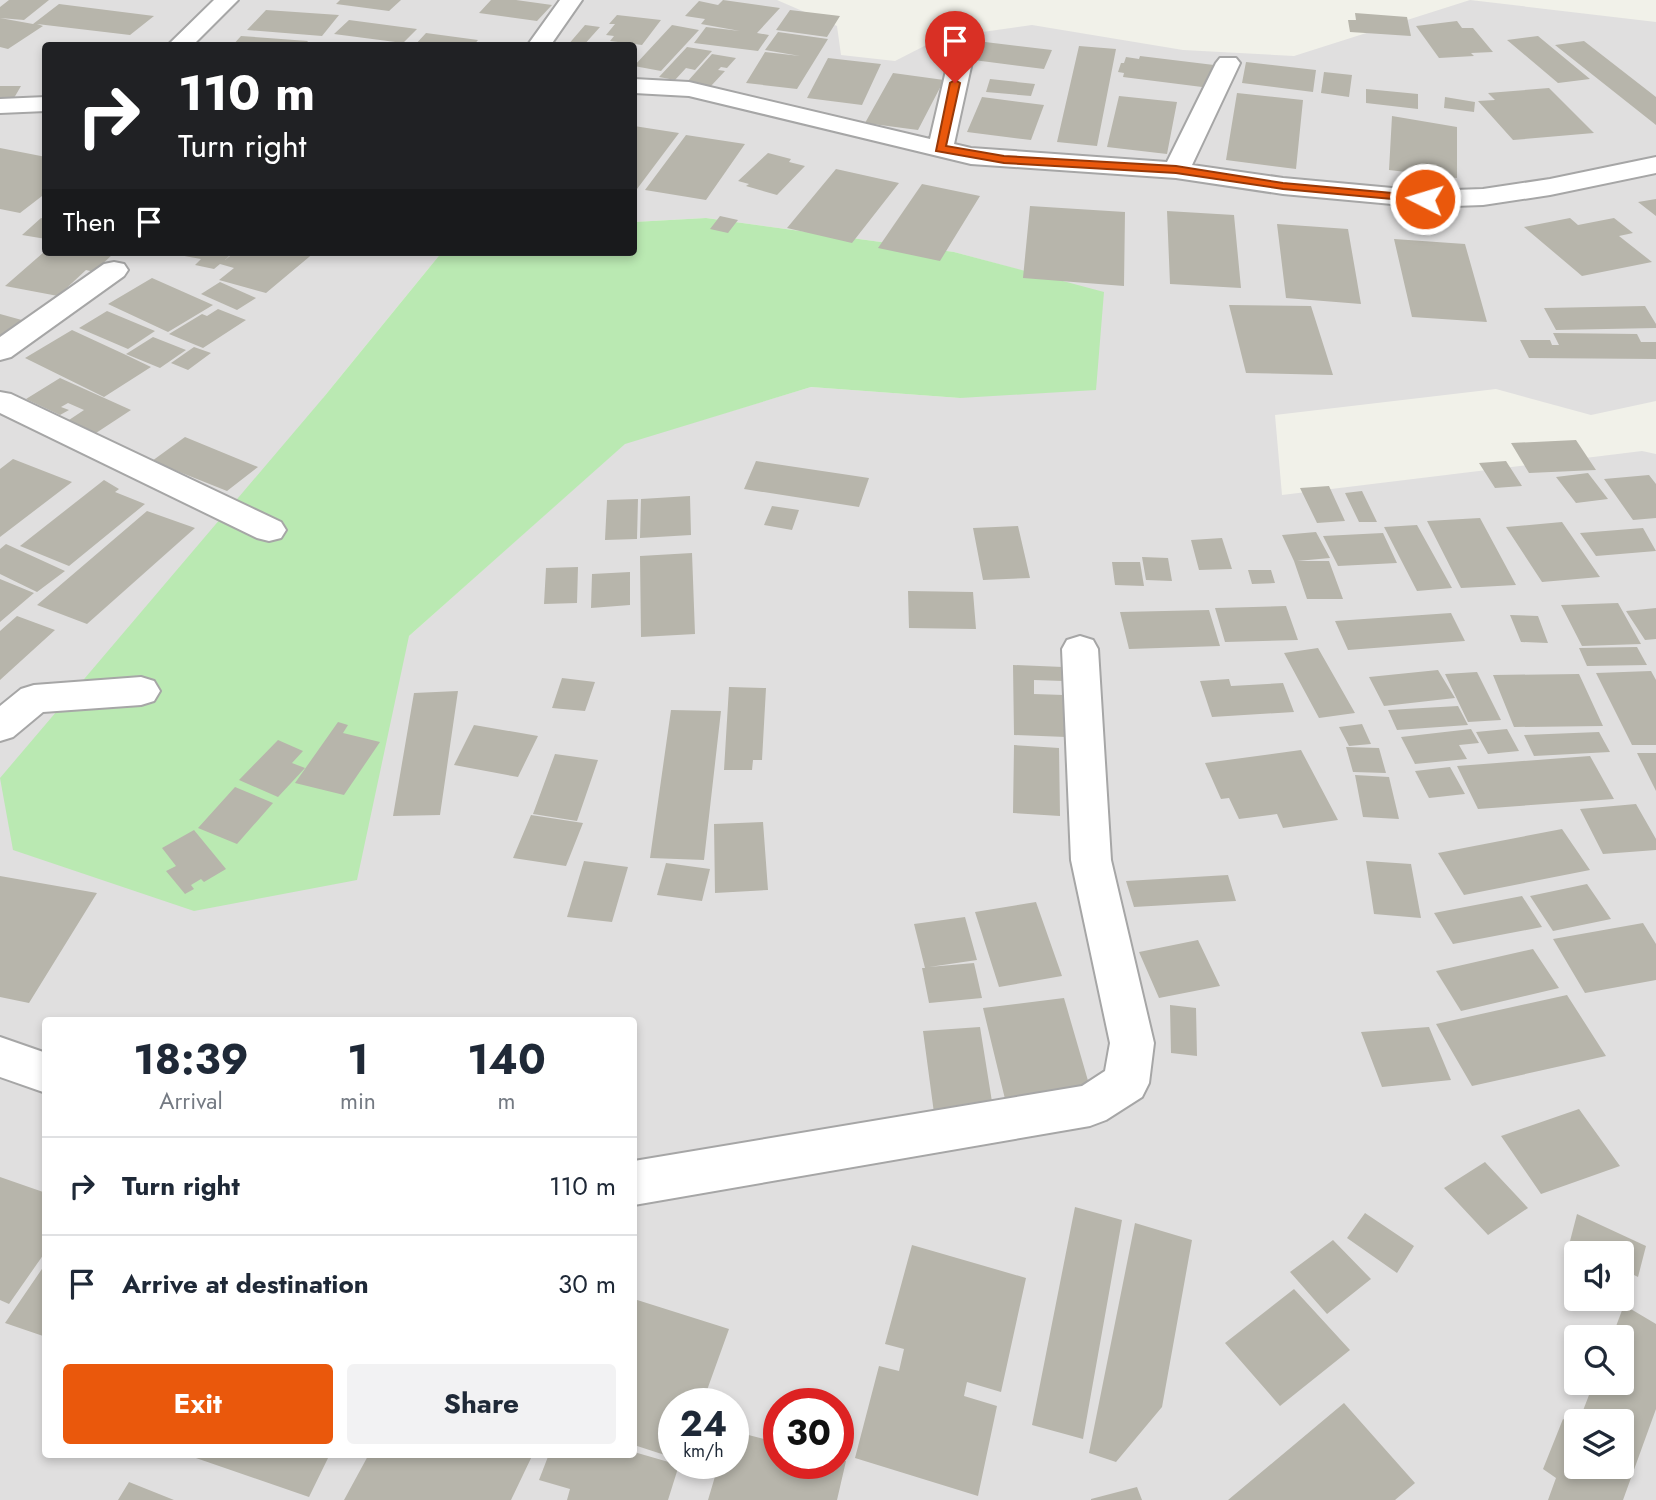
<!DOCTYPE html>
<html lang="en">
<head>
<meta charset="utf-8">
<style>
  :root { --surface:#fff; --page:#f2f2f3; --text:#1f2937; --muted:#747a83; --line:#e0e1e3; --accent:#ea580c }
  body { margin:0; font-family:Jost,sans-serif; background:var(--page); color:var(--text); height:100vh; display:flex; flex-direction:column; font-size:26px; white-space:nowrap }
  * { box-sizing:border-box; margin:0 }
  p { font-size:23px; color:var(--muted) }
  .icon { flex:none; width:38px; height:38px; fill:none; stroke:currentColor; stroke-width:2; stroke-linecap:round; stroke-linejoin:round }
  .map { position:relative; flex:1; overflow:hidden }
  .panel { position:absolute; left:42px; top:1017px; width:595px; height:441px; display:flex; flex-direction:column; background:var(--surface); border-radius:7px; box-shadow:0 4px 10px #0003 }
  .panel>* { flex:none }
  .hud { position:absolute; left:42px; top:42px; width:595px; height:214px; border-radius:7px; box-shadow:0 4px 10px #0003; background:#202124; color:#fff; overflow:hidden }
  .controls { position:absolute; left:1564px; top:1241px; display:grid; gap:14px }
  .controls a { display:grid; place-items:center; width:70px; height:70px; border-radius:7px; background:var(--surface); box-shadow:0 4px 10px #0003; font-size:35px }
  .speed { position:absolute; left:658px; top:1388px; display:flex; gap:14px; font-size:35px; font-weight:700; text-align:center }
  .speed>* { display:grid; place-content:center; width:91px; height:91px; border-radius:50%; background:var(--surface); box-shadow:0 4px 10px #0003; line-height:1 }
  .speed small { font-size:18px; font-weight:400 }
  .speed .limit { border:10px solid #d22; background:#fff; color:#111 }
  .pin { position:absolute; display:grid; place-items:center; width:60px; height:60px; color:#fff; margin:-72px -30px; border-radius:50% 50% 50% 0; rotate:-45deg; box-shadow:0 0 7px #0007 }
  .pin .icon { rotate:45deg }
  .me { position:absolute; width:77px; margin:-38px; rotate:275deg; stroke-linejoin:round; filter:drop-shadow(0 0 5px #0008) }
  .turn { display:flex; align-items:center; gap:24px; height:147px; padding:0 21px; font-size:32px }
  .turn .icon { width:91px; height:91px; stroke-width:2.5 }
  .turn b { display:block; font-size:49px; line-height:60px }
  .then { display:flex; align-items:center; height:66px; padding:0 21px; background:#0003; gap:14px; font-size:26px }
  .eta { display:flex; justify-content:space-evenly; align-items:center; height:119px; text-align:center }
  .eta b { font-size:42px; font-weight:700; line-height:49px }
  .cta { display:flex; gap:14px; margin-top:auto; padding:14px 21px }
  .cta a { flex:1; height:80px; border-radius:7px; background:var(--accent); color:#fff; font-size:28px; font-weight:700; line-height:80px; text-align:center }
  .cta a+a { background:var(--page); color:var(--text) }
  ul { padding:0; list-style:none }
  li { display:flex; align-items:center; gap:21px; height:98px; padding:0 21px; border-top:2px solid var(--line) }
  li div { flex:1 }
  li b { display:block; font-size:26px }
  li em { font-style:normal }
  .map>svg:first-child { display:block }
</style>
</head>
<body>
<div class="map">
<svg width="1656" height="1500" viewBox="0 0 1656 1500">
  <rect width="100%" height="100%" fill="#f1f1e9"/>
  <!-- residential -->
  <path fill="#e0dfdf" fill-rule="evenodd" d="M0,0H777L837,26L841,55L895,61L940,38L1032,25L1183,50L1294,56L1470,0L1656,22V401L1591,415L1496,389L1275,415L1282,495L1642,451L1656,454V1500H0ZM46,46H634V222L706,218L954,252L1103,293L960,398L811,387L625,443L409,636L323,398L442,252H46ZM46,1020H634V1454H46ZM1577,1253H1622V1298H1577ZM1577,1337H1622V1382H1577ZM674,1404H733V1463H674ZM779,1404H838V1463H779ZM1577,1421H1622V1466H1577Z"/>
  <!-- grass -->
  <path fill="#bae9b2" d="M706,218L954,252L1104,292L1096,390L960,398L811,387L625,444L409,636L357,880L194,911L13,850L0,778L323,398L442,252H634V222Z"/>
  <!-- building -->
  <path fill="#b7b5ab" d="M9,0H49L24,20L0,18V7Z
    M340,0H401L389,11L336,4Z
    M491,0H516L552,5L537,21L479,13Z
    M723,0L780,8L757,33L769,35L758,51L694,43L706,27L740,31L701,24L705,19L685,16L699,1L718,5Z
    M59,4L154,16L130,35L37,24L43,26L8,49L0,47V18L33,24Z
    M266,10L339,15L322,36L247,30Z
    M790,10L840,16L827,37L776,30Z
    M1355,13L1407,17L1411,36L1350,32L1348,20H1356Z
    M617,15L661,20L642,45L610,41L614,36L606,35L615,24H609Z
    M349,20L417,29L403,43L334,34Z
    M1457,21L1462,28H1473L1493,52L1471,53L1474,56L1439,58L1416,26Z
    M585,25L600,27L583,46H567Z
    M672,25L699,30L661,71L634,66Z
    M778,32L828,39L797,89L746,83L765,52L800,56L765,50Z
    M426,33L478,40L473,46H414Z
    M241,36L308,41L304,46H232Z
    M1538,36L1590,79L1558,83L1507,40Z
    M944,37L1052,50L1044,69L935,55Z
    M1584,41L1656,97V125L1555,45Z
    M1079,46L1116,49L1097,146L1057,142Z
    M687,47L712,51L695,70L686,68L675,80L659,77Z
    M712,54L736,58L727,68L721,67L718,70L725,71L711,86L687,82Z
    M1140,56L1214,65L1210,88L1123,77L1124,73L1118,72L1121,63H1124L1126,57L1139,59Z
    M828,58L881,64L862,105L807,98Z
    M1246,62L1316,70L1313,92L1242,83Z
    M1324,72L1352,75L1349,97L1321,93Z
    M893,73L944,80L918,130L865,123Z
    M990,79L1035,84L1031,96L986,92Z
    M0,86H21L14,98H0Z
    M1549,88L1594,133L1513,140L1478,101L1495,100L1488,93Z
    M1366,89L1418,94V109L1366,103Z
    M1237,93L1303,100L1296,169L1226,160Z
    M1119,96L1177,102L1167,154L1107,147Z
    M982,97L1044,105L1031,140L967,132Z
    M1445,97L1475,102L1474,112L1444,108Z
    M1392,116L1457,127V178L1389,170Z
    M634,126L679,133L634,193Z
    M686,135L745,144L706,200L645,190Z
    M0,148L46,157V193L20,213L0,209Z
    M768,153L791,159L789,162L805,166L777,195L746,186L749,184L738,181Z
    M836,169L899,183L852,243L787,228Z
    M922,184L980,196L940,261L878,248Z
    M1656,199V216L1638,202Z
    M1030,206L1125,212L1124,286L1023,278Z
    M1167,211L1234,215L1241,288L1170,284Z
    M720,216L738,220L728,233L710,229Z
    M41,218L46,219V239L22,235Z
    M1570,218L1578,225L1614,218L1633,233L1619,236L1652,262L1582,276L1524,227Z
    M1277,224L1348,229L1361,304L1286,298Z
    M1394,239L1465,244L1487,322L1412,317Z
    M44,252H109L114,253L94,272L86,270L58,296L5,286Z
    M182,252H233L225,260L235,252H315L266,293L219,280L234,268L220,264L214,269L195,265L201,259L179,255Z
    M152,278L213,305L168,332L108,304Z
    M220,282L256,298L237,310L201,294Z
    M1229,305L1311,306L1333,375L1246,373Z
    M1645,306L1656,324V328L1556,330L1544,308Z
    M218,309L246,320L203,348L169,334L202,314L207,316Z
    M107,311L155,331L128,349L79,328Z
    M0,314L29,322L0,344Z
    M72,330L126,355L151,367L104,397L25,358Z
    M1553,333L1637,334L1641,342H1656V359L1529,358L1520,340H1550L1552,345H1559Z
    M153,337L186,350L160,368L126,354Z
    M194,347L211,353L188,370L171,363Z
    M60,378L131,410L96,433L69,420L84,410L68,403L61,407L69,410L60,415L26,399Z
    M185,437L258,467L227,491L152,461Z
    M1576,440L1596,470L1529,473L1511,443Z
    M13,459L72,482L0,537V469Z
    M756,461L869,478L859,507L744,489Z
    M1506,461L1522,486L1495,488L1479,463Z
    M1588,473L1608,499L1576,503L1556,477Z
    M1649,475L1656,484V518L1633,520L1604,479Z
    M104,480L119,489L115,492L145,504L69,566L20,546Z
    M1329,486L1345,521L1317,523L1300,488Z
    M1362,491L1377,522H1359L1345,493Z
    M690,496L691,535L640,538L641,499Z
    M638,499L637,539L605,540L607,500Z
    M772,506L799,510L792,530L764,525Z
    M147,511L195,528L87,624L37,605Z
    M1480,518L1516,585L1461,588L1427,521Z
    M1562,522L1600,577L1542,582L1506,527Z
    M1417,525L1452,588L1417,591L1384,527Z
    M1018,526L1030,578L983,580L973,528Z
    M1643,528L1656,551L1596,556L1580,533Z
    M1316,532L1330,558L1297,561H1329L1343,599H1307L1294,561L1282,535Z
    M1383,533L1397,563L1338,566L1323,536Z
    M1222,538L1232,569L1199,570L1191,540Z
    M6,544L65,571L37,592L0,574V549Z
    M692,553L695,634L641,637L640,556Z
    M1142,557L1168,558L1172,581L1146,580Z
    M1112,562H1140L1144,586L1115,585Z
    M578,567L577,603L544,604L546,568Z
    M1248,570H1271L1275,583L1252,584Z
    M630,572V605L591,608L592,574Z
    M0,579L34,593L0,622Z
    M908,591L973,592L976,629L909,628Z
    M1618,603L1641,644L1582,646L1561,605Z
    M1286,606L1298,640L1225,642L1215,608Z
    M1656,608V639L1645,640L1626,611Z
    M1209,610L1220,646L1129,649L1120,612Z
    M1451,613L1465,641L1348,650L1335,621Z
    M1510,615L1538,616L1548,643L1521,642Z
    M17,616L55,630L0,680V631Z
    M1637,647L1647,665L1587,666L1579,648Z
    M1318,648L1355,713L1319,718L1284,653Z
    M1013,665L1063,667V681L1034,680V694L1064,695L1066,737L1014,735Z
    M1438,670L1455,698L1384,706L1369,677Z
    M1651,671L1656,680V745H1632L1596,673Z
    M1477,672L1501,720L1468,722L1445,674Z
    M1579,674L1603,726L1514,727L1493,675Z
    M562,678L595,682L585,711L552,708Z
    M1229,679L1231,686L1283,683L1294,712L1212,717L1200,681Z
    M729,687L766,688L762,760H753L752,770H724Z
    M458,691L440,815L393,816L414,693Z
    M1458,706L1468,725L1397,730L1388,710Z
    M671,710L721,711L704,860L650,858Z
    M338,722L348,725L343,733L380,742L344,795L295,783Z
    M1362,724L1371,744L1349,746L1339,727Z
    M474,725L538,736L518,777L454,765Z
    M1471,729L1479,743L1459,745L1467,759L1415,764L1401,737Z
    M1507,729L1519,751L1488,754L1476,732Z
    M1599,732L1610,752L1534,756L1524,735Z
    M278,740L303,751L292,763L305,768L278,797L239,780Z
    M1014,745L1059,748L1060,816L1013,813Z
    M1346,747L1379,748L1386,773L1353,772Z
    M1301,750L1338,820L1283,828L1277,814L1239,819L1229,798L1221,799L1205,763Z
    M1637,753H1656V791Z
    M555,754L598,760L577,821L533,814Z
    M1590,756L1614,799L1478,809L1457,766Z
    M1450,767L1465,794L1429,798L1415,771Z
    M1355,775L1389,777L1399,819L1363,817Z
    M235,787L273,803L237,844L198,828Z
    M1636,804L1656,839V850L1603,854L1580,809Z
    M531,815L583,823L566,866L513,858Z
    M763,822L768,890L715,893L714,824Z
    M1562,829L1590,870L1464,895L1438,853Z
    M194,830L226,869L204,882L201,879L191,885L194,889L185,894L166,871L176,866L162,848Z
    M584,861L628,867L612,922L567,917Z
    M1366,861L1411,864L1421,918L1374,914Z
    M666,863L710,869L702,901L657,895Z
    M1228,875L1236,901L1134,907L1126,881Z
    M0,876L97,893L29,1003L0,997Z
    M1587,884L1611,919L1553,931L1530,896Z
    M1522,896L1542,927L1453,944L1434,913Z
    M1036,902L1062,976L999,987L975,912Z
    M965,917L977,960L929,967L974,963L982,998L929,1003L922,968H925L914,924Z
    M1643,923L1656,944V980L1585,993L1553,939Z
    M1198,940L1220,986L1159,998L1139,952Z
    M1533,949L1559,988L1461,1011L1436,971Z
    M1567,995L1606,1056L1472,1086L1436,1024Z
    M1064,998L1091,1091L1006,1103L983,1008Z
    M1170,1005L1196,1008L1197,1056L1171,1053Z
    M980,1027L993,1108L934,1113L923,1031Z
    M1429,1027L1451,1080L1382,1087L1361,1032Z
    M1579,1109L1620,1166L1541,1194L1501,1136Z
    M1485,1162L1528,1208L1488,1235L1444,1188Z
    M0,1177L46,1193V1251L9,1304L0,1300Z
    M1075,1207L1122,1220L1083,1439L1032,1425Z
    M1365,1213L1414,1246L1397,1273L1347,1238Z
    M1577,1214L1646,1246L1638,1277L1622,1269V1253H1587L1569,1245Z
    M1135,1223L1192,1240L1162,1407L1116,1462L1089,1453Z
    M1333,1240L1371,1279L1327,1314L1290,1272Z
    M912,1245L1026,1278L1001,1392L967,1382L964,1396L997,1406L978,1496L855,1458L879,1366L899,1371L904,1349L885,1344Z
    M46,1263V1337L5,1323Z
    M1294,1289L1350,1350L1280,1406L1225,1343Z
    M634,1299L729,1329L702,1404H674V1458L634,1445Z
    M1624,1305L1656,1324V1409L1623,1500H1548L1556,1478L1543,1469L1563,1419L1577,1427V1466H1622V1421H1579L1594,1382H1622V1337H1612Z
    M1344,1403L1415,1483L1395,1500H1228Z
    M733,1431L779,1443V1463H838V1459L846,1461L837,1500H708L719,1463H733Z
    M634,1452L679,1465L668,1500H567L570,1489L539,1480L549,1454H634Z
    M195,1454H330L309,1497L193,1457Z
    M369,1454H533L511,1500H344Z
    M129,1482L174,1500H118Z
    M1137,1487L1142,1500H1091V1499Z"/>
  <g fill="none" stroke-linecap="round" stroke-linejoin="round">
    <defs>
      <path id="minor" d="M214,0H238L192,46H167Z
        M560,0H582L550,46H527Z
        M960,55L968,57L972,62L954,144L971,148L1167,162L1216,63L1220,58H1236L1240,63L1192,165L1283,178L1425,191L1483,189L1550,179L1656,157V173L1550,195L1483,205L1425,207L1283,194L1176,178L971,164L689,96L634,93V79L689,82L930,139L948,62L952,57Z
        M46,97V111L0,113V99Z
        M114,262L124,264L128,270L124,276L11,357L0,360V337L104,264Z
        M0,392L11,394L281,522L286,530L281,538L269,541L257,538L0,413Z
        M1080,636L1093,640L1098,649L1111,860L1154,1043L1149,1083L1142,1097L1106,1120L1090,1126L634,1205V1161L1082,1086L1105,1071L1110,1043L1071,860L1062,649L1067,640Z
        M141,677L154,681L160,691L154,701L141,705L43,712L13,737L0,741V706L21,689L34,685Z
        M0,1037L46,1053V1093L0,1077Z"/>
    </defs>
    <!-- minor casing -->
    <use href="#minor" stroke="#a6a6a6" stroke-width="4"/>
    <!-- minor -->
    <use href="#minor" fill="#fff" fill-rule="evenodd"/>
  </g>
  <!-- route -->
  <path fill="#ea580c" stroke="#983908" stroke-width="2" d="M955,80L960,83L946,146L1004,156L1176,166L1283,183L1425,196L1431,199L1425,202L1283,189L1176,173L1004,163L936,151L950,83Z"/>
</svg>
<div class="controls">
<a><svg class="icon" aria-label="sound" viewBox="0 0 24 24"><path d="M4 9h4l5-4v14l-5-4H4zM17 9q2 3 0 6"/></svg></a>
<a><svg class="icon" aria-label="search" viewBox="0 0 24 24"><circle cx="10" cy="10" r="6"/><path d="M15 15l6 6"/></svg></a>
<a><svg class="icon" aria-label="layers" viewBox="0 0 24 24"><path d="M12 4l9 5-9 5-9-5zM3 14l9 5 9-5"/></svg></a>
</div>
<div class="speed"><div>24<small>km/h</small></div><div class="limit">30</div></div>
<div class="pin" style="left:955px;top:83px;background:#d93025"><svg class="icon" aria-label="arrive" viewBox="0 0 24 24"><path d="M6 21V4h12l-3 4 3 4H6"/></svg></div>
<svg class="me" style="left:1425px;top:199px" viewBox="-20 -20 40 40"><circle r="17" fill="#ea580c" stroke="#fff" stroke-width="3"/><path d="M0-11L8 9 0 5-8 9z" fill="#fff"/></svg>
<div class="hud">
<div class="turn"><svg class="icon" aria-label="right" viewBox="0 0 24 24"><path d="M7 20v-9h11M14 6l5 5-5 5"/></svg><div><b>110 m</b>Turn right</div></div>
<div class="then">Then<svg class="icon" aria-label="arrive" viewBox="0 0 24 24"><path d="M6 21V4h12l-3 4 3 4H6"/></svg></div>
</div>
<section class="panel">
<div class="eta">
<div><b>18:39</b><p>Arrival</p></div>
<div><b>1</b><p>min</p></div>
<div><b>140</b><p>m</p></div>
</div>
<ul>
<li><svg class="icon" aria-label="right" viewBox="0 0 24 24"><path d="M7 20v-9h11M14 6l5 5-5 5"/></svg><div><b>Turn right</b></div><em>110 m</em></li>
<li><svg class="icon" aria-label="arrive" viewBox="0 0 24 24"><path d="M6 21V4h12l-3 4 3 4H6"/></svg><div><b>Arrive at destination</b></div><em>30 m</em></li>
</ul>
<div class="cta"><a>Exit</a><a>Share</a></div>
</section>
</div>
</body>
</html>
